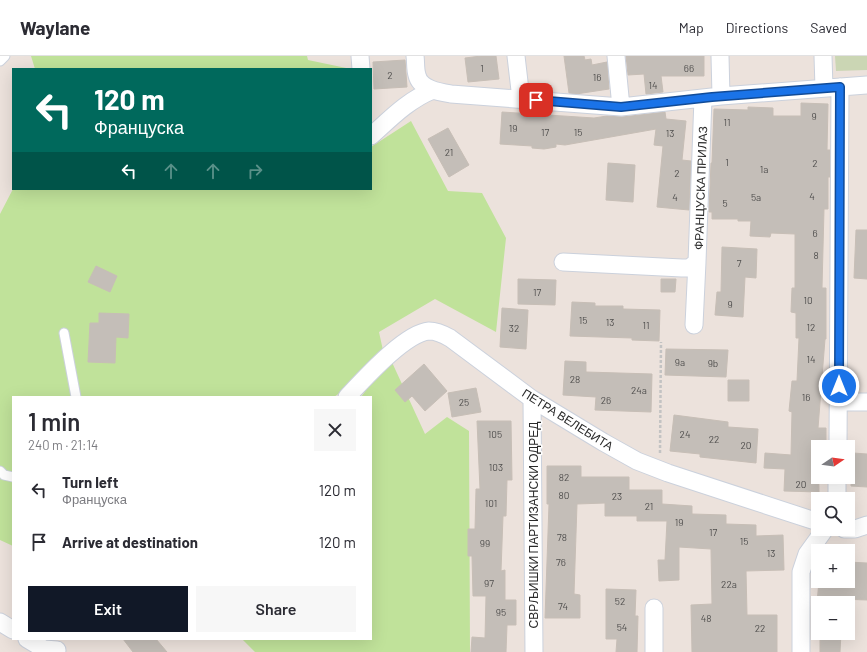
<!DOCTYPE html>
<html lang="en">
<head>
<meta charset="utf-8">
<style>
  :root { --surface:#fff; --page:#f7f7f7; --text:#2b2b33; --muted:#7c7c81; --line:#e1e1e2; --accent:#111827 }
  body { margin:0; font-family:Barlow,sans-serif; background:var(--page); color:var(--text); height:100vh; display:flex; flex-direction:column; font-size:15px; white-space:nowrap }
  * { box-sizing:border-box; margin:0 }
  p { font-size:13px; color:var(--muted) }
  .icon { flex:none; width:22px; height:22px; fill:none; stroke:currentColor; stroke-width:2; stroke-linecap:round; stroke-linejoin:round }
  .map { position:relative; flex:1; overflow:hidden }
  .panel { position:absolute; left:12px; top:340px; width:360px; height:244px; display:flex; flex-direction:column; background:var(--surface); border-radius:0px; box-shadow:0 4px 16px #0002 }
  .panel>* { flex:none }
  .top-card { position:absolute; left:12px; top:12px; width:360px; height:122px; border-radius:0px; box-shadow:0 4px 16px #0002; background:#00695c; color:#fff; overflow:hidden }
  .needle { width:26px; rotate:77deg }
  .fabs { position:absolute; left:811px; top:384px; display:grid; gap:8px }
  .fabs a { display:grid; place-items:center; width:44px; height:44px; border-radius:0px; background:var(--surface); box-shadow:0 4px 16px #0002; font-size:20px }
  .pin { position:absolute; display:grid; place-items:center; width:34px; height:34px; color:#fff; margin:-17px; border-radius:8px; box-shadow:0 2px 6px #0006 }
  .me { position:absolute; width:44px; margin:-22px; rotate:0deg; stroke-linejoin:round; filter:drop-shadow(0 0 3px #0008) }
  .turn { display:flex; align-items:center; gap:14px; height:84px; padding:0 16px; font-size:18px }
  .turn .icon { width:52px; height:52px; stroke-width:2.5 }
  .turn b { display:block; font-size:28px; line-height:34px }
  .lanes { display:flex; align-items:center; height:38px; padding:0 16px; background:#0003; justify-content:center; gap:20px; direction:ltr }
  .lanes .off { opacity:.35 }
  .round { display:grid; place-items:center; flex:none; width:42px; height:42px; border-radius:0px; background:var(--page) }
  .summary { display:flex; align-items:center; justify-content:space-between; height:68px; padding:0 16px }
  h1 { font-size:24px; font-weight:600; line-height:30px }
  .primary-button { display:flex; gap:8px; margin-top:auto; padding:8px 16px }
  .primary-button a { flex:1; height:46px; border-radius:0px; background:var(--accent); color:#fff; font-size:16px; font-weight:600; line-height:46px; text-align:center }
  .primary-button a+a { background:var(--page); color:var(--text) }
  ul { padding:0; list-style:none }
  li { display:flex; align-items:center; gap:12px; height:52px; padding:0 16px }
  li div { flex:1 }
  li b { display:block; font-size:15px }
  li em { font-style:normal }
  header { display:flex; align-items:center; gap:24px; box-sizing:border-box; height:56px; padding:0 20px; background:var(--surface); border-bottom:1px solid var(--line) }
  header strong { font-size:19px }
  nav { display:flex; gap:22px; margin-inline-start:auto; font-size:14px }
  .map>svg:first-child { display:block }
</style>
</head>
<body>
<header>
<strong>Waylane</strong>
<nav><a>Map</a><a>Directions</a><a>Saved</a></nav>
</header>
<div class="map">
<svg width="867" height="596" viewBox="0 0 867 596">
  <rect width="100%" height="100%" fill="#ece2dc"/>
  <!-- green -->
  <path fill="#c0e29a" d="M31,0H307L308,4L351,13H35Z
    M411,65L448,135L482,137L506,182L496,276L435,243L379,276L384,299L355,326L334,341H13V490L0,484V158L13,133H371V91Z
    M390,302L425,378L447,361L469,375L470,596H255L242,583H371V341H361Z"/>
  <!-- cemetery -->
  <path fill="#cbd6b4" d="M835,0H867V14L836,15Z"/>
  <!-- building -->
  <path fill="#c4beb8" stroke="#c7beb6" d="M481,0H496L499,23L468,26L465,2Z
    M564,0H584L585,4L591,3L592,9L607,6L609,33L576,38L569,37Z
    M626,0H704V20H661L663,36L646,38L644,18L628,19Z
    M405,4L407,31L374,33L373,6Z
    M801,47L828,48L827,94H830V121H828V153H824L822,232H826V283H825L818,372H826V391H818L819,436L784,435L785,413L764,412L765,397L791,399L792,356L789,355L792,325H797L799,282H796V257L791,256L792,232H795V178L771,177L770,181L750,180L751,165H738V163H712V156H709L711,107H712L714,53L748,54V51L773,52V60H801Z
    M502,56L594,62L607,60L622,61L665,56L666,63L686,65L682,104L691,105L689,154L657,151L663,90L654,89L656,73L565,89L556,88V91L544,93L532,92V90L500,88Z
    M448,72L469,109L449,121L428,83Z
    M608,107L635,109L633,146L606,144Z
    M856,174H867V223L854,222Z
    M722,191L757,193L756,222L745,221L743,261L715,259L717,236H721Z
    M96,210L117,220L110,236L88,226Z
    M518,223L556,224L555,249L518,248Z
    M661,223H676L675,236H661Z
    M572,246L595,247V250H623V253L660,254L659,285L632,284V282L570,280Z
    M502,252L528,254L526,293L500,291Z
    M99,257L129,258L128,282L116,281L115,307L88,306L90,267H99Z
    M666,293L728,294L726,321L665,319Z
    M565,305L586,306V316L652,318L651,356L595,354L596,341L563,339Z
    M424,308L447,335L425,355L412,340L405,346L395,334Z
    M728,324H749V345H728Z
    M476,332L481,356L452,361L448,337Z
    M674,359L728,366V371L758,373L756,407L700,401V398L670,395Z
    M477,365H511L512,424H507L506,460H503L501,515L505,514V544H516V569H507L506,596H471L472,581L485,582L486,540H473L472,500H468V473H475L476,433H480Z
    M853,397L867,398V431L851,430Z
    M547,410H581V421H629V434H662V448L692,450V458L726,459V468L756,469V480L783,479L784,514L746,515L747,559H777V596H692L691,549L712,548L711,493L679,491V524L659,525L658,504H665L667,465H637V460H605V447L577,448L574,538L580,539V562H545L549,448H547Z
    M848,506L867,507V544L841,543L840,547H817L819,525H848Z
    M606,533L636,534L635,560H638L637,596H616L617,583H606Z
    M820,577H841L840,596H820Z
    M123,583H156L167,596H133Z"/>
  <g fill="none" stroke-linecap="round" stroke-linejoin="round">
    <defs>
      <path id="lane" d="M0,5L5,0
        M64,277L76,341
        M0,415L4,419L13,421"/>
      <path id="street" d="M360,0L361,13
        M415,0C416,6 415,13 417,19C420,33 439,36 451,38L621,51L721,40L867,29
        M516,0L521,43
        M616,0L621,51
        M720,0L721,40
        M823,0L824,32
        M371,80C390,63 408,44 433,34
        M563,206L682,212H689L697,206L703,42
        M694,269L697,206
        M347,341C364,323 405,277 429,275C437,275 443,278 450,282L532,343L603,386L637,405L668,417L818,466
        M532,343L534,596
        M839,346H867
        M838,391L840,31
        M837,443V421
        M844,473H855L867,469
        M0,566L13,574
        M27,583L44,593L57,594
        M654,596V552
        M801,596V516L807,498L825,473"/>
    </defs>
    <!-- lane casing -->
    <use href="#lane" stroke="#cbd1dc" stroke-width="11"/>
    <!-- street casing -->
    <use href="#street" stroke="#cbd1dc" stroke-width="19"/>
    <!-- path -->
    <path stroke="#c3c3c3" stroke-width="2.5" stroke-dasharray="3 2" stroke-linecap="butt" d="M660,397L661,286"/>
    <!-- lane -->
    <use href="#lane" stroke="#fff" stroke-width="9"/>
    <!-- street -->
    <use href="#street" stroke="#fff" stroke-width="17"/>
  </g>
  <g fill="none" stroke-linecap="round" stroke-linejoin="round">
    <defs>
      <path id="route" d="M536,44L621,51L712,41L840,31L839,330"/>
    </defs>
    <!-- route casing -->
    <use href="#route" stroke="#114b97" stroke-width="10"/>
    <!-- route -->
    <use href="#route" stroke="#1a73e8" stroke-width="7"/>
  </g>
  <g text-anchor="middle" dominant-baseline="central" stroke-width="3" stroke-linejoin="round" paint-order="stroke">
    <!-- number labels -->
    <g font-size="10" fill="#504f4e">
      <text x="482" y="12">1</text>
      <text x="689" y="12">66</text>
      <text x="390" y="19">2</text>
      <text x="597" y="21">16</text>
      <text x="653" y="29">14</text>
      <text x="814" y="60">9</text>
      <text x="727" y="66">11</text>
      <text x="513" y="72">19</text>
      <text x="545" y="76">17</text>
      <text x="578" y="76">15</text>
      <text x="670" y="77">13</text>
      <text x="449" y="96">21</text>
      <text x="727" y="106">1</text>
      <text x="815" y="107">2</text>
      <text x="764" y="113">1a</text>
      <text x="677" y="117">2</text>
      <text x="812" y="140">4</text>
      <text x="675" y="141">4</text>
      <text x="756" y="141">5a</text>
      <text x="725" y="147">5</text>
      <text x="815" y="177">6</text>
      <text x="816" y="199">8</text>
      <text x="739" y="207">7</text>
      <text x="537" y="236">17</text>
      <text x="808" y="244">10</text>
      <text x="730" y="248">9</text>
      <text x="583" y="264">15</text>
      <text x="610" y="266">13</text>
      <text x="646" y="269">11</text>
      <text x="811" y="271">12</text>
      <text x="514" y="272">32</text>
      <text x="811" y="303">14</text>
      <text x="680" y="306">9a</text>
      <text x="713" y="307">9b</text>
      <text x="575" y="323">28</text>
      <text x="639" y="334">24a</text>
      <text x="806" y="341">16</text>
      <text x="606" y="344">26</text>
      <text x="464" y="346">25</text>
      <text x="495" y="378">105</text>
      <text x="685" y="378">24</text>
      <text x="714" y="383">22</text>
      <text x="746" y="389">20</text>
      <text x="496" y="411">103</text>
      <text x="564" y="421">82</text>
      <text x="801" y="428">20</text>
      <text x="564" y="439">80</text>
      <text x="617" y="440">23</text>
      <text x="491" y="447">101</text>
      <text x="649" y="450">21</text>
      <text x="679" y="466">19</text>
      <text x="713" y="476">17</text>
      <text x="562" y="481">78</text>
      <text x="744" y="485">15</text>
      <text x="485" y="487">99</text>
      <text x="771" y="497">13</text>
      <text x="561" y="506">76</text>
      <text x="489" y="527">97</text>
      <text x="729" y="528">22a</text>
      <text x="620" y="545">52</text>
      <text x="563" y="550">74</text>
      <text x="501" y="556">95</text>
      <text x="706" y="562">48</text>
      <text x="622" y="571">54</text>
      <text x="760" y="572">22</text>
    </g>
    <!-- street labels -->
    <g font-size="12" fill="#2a2a2a" stroke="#fff">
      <text transform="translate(700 132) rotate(-88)">ФРАНЦУСКА ПРИЛАЗ</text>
      <text transform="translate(568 363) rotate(32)">ПЕТРА ВЕЛЕБИТА</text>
      <text transform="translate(533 469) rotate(-90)">СВРЉИШКИ ПАРТИЗАНСКИ ОДРЕД</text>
    </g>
  </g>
</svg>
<div class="fabs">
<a><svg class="needle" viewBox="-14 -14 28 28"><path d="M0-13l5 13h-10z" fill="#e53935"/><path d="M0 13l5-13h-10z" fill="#7c7c81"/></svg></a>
<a><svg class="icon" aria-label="search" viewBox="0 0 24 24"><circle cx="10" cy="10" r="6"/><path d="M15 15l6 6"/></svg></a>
<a>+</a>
<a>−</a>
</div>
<div class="pin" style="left:536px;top:44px;background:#d93025"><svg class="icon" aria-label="arrive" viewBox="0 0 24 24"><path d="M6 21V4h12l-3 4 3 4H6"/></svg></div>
<svg class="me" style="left:839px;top:330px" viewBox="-20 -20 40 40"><circle r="17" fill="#1a73e8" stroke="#fff" stroke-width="3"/><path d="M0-11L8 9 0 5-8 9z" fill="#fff"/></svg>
<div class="top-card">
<div class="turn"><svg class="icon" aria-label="left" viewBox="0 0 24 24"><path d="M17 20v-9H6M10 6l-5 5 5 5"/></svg><div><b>120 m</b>Француска</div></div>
<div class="lanes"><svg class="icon" aria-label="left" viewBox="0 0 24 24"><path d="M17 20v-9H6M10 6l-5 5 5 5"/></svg><svg class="icon off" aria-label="ahead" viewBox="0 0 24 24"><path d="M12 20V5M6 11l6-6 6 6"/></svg><svg class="icon off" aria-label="ahead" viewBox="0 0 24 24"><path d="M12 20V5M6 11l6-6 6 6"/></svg><svg class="icon off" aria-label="right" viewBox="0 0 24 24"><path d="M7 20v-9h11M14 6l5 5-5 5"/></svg></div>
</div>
<section class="panel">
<div class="summary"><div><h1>1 min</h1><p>240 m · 21:14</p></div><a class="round"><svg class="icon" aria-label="close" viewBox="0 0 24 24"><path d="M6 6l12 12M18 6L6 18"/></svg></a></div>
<ul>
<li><svg class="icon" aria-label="left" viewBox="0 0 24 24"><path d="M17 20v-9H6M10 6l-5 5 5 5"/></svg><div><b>Turn left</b><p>Француска</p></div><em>120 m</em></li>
<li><svg class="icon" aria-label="arrive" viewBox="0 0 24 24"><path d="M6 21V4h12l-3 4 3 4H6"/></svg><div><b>Arrive at destination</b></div><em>120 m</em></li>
</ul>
<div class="primary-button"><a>Exit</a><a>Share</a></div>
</section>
</div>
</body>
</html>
